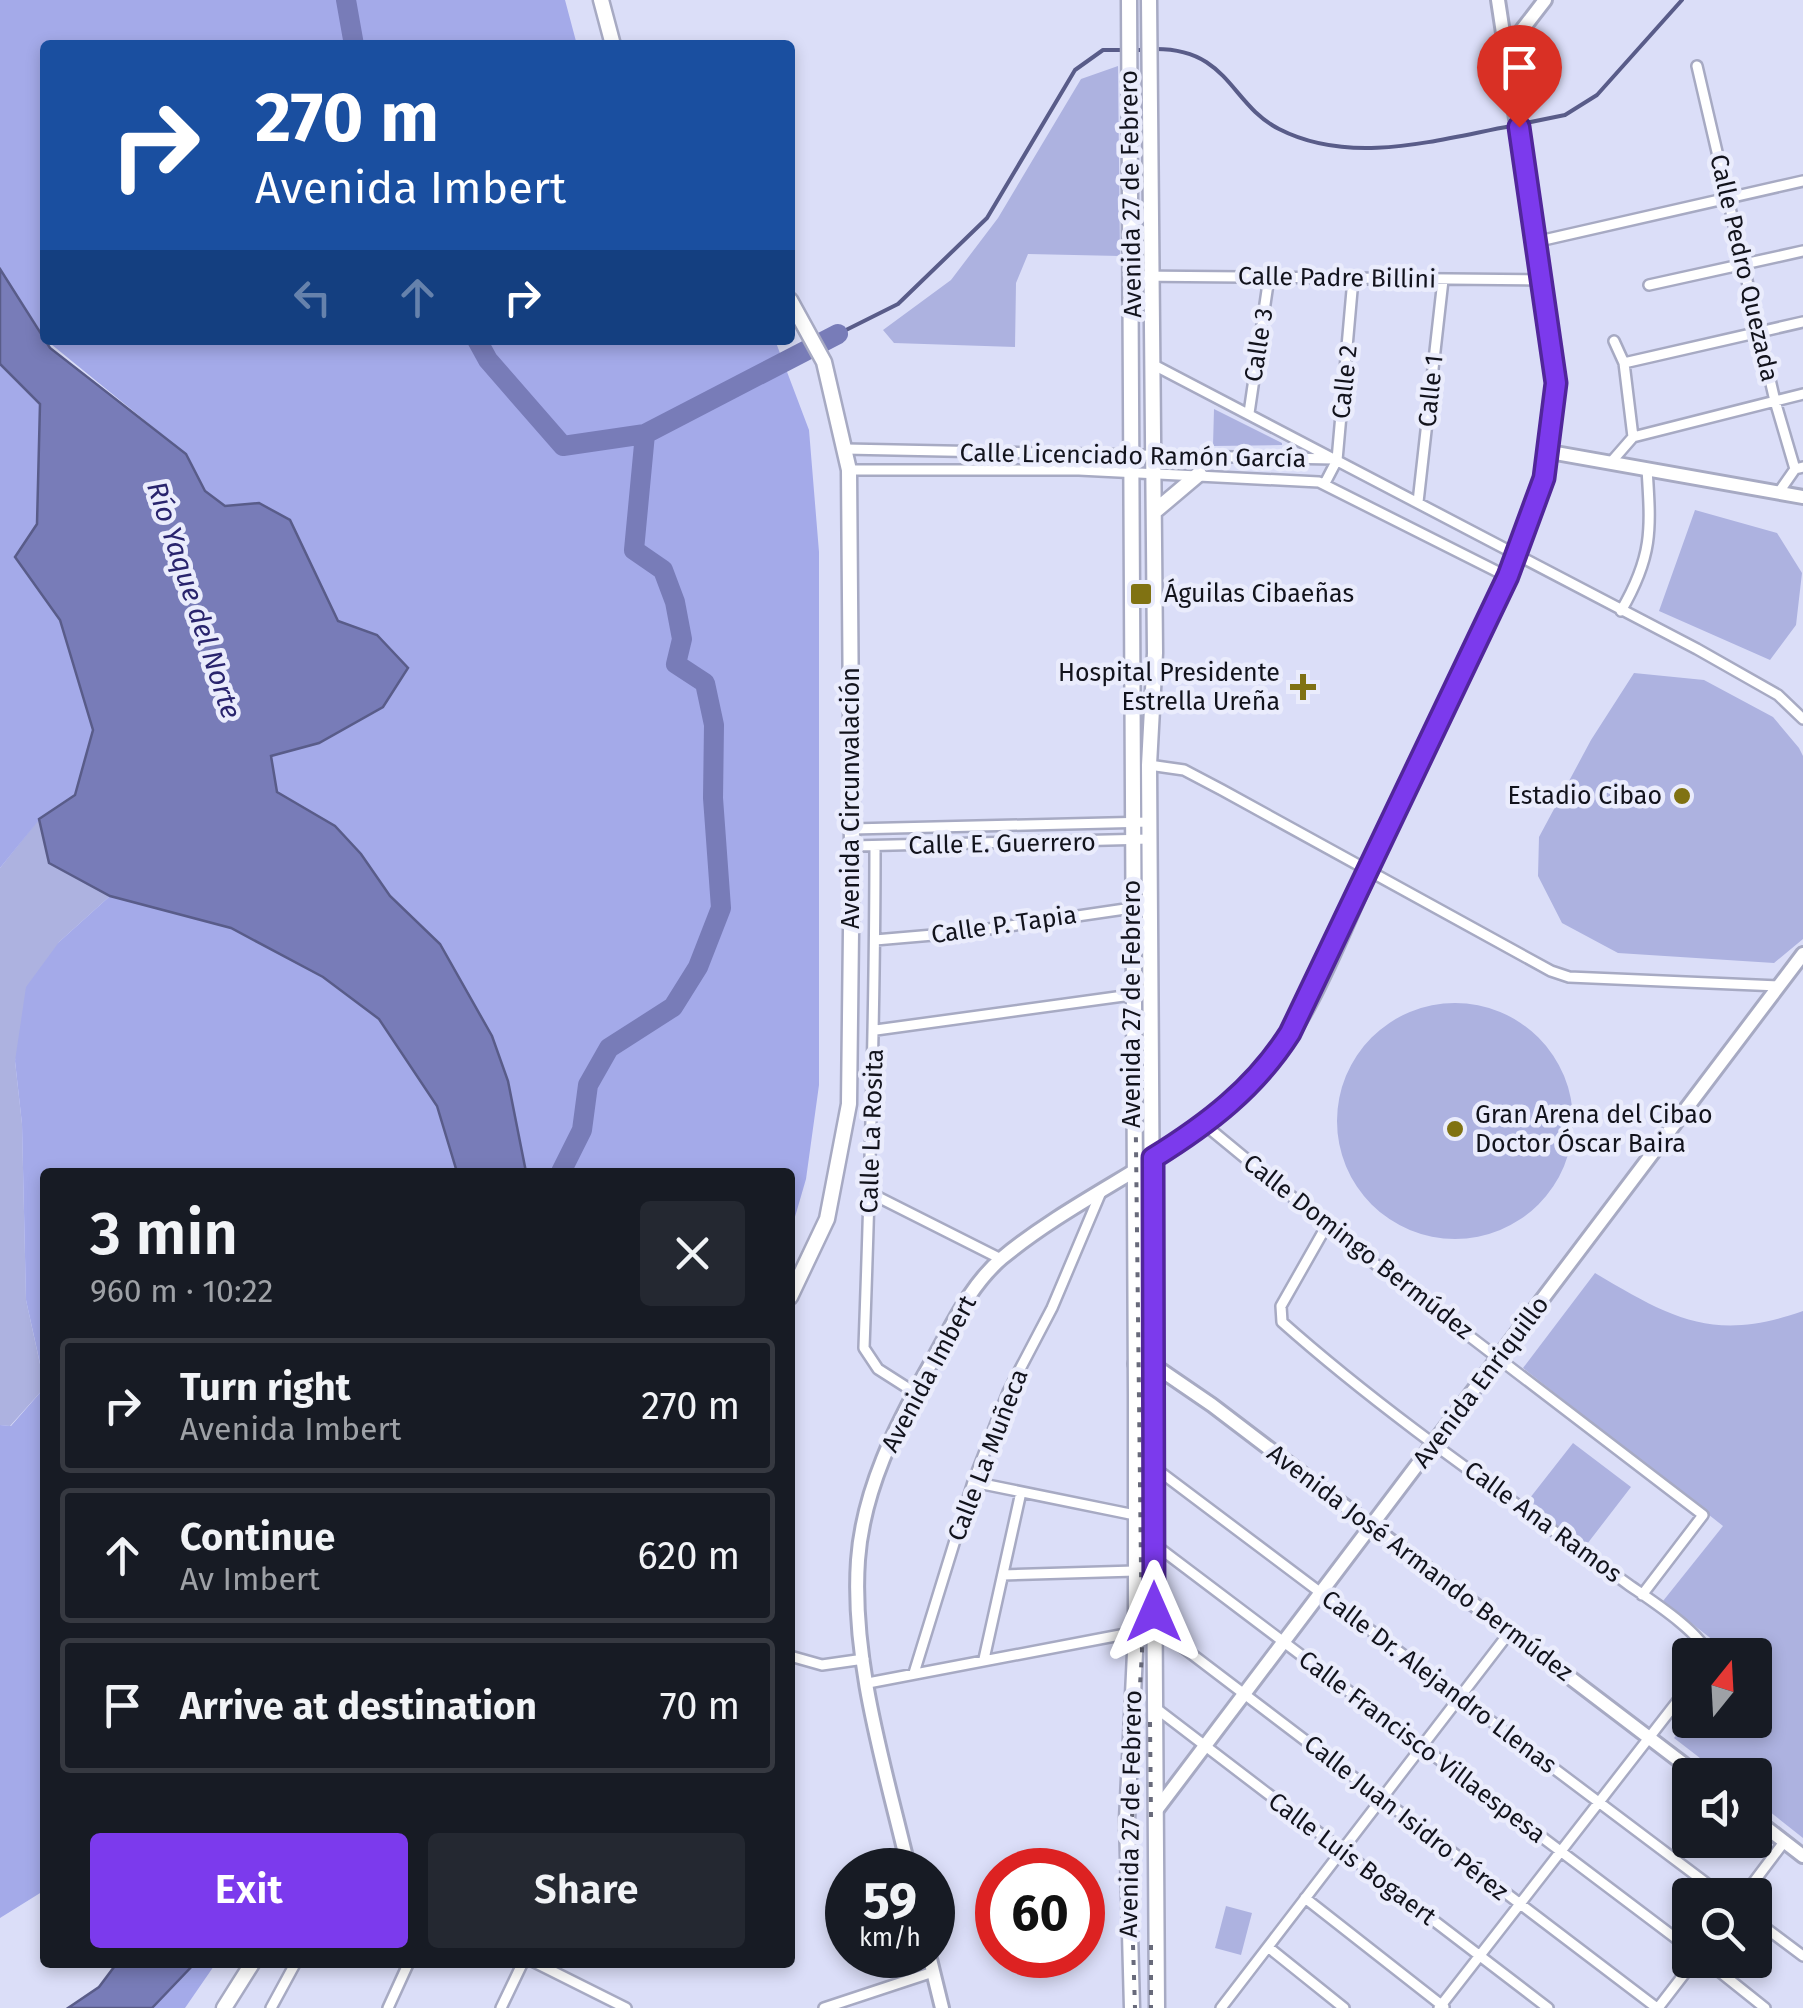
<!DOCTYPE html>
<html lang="en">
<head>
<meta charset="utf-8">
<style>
  :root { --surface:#171b24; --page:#242831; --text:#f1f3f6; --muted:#9ea1a6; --line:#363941; --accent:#7c3aed }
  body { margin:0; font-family:"Fira Sans",sans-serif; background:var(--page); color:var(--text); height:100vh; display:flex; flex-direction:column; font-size:38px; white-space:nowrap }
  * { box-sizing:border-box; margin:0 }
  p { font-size:32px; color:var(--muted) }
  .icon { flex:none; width:55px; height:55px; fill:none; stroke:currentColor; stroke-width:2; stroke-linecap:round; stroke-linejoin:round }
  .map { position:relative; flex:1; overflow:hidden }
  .sheet { position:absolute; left:40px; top:1168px; width:755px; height:800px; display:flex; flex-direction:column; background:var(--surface); border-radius:10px; box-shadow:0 5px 15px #0003 }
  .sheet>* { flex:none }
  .top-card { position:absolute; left:40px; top:40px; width:755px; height:305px; border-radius:10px; box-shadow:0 5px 15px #0003; background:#1a4fa0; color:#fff; overflow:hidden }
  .needle { width:65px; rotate:18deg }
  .controls { position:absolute; left:1672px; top:1638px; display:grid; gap:20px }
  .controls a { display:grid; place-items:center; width:100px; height:100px; border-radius:10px; background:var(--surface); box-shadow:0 5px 15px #0003; font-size:50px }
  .speed { position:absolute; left:825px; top:1848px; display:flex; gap:20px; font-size:50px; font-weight:700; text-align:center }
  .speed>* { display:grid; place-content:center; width:130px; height:130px; border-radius:50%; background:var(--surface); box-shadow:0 5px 15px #0003; line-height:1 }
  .speed small { font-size:25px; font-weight:400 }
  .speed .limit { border:15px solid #d22; background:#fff; color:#111 }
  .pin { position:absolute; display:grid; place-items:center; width:85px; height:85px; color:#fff; margin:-102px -42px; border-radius:50% 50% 50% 0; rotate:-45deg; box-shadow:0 0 10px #0007 }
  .pin .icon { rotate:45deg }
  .me { position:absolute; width:110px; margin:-55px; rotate:0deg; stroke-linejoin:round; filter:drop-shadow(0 0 8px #0008) }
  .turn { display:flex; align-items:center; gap:35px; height:210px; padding:0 50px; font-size:45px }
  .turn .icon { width:130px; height:130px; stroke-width:2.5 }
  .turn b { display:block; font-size:70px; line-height:85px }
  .lanes { display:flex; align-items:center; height:95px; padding:0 50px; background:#0003; justify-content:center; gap:50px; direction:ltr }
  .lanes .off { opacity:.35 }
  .round { display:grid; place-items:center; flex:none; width:105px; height:105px; border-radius:10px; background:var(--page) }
  .summary { display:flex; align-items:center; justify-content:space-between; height:170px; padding:0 50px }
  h1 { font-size:60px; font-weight:600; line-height:75px }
  .action { display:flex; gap:20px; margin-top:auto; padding:20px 50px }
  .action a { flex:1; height:115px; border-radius:10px; background:var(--accent); color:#fff; font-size:40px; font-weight:600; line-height:115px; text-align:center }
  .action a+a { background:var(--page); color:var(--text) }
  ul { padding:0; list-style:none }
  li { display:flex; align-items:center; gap:30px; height:135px; margin:0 20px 15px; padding:0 30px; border:5px solid var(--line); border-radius:10px }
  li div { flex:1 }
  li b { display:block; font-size:38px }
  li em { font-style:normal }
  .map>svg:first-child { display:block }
</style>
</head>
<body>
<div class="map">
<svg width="1803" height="2008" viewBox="0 0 1803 2008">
  <rect width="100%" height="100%" fill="#dbdef8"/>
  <!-- green -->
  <path fill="#adb2e0" d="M1118,66L1120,256L1028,254L1016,283L1015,347L894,343L883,330L951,280L998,218L1081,79Z
    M1214,409L1282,443V445L1213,446Z
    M1695,510L1777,533L1802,573L1796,625L1770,660L1659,611Z
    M1634,673L1704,680L1773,717L1799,748L1803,756V939L1774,963L1618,953L1562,923L1538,876L1539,837L1591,740Z
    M39,819L49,863L110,896L59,942L15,1061L22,1124L26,1300L45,1387L10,1426L0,1425V868Z
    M1337 1121a118 118 0 1 1 236 0a118 118 0 1 1-236 0Z
    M1595,1273C1671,1318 1713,1343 1803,1311V1838L1755,1800V1775H1722L1674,1738L1690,1718L1755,1720V1655H1732L1663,1601L1723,1526L1523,1368Z
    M1573,1443L1631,1487L1584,1548L1526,1503Z
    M1226,1906L1252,1913L1241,1955L1215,1948Z"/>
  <!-- forest -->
  <path fill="#a4aae9" d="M0,0H565L577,45H45V338L0,269Z
    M46,340H775L809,430L819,552V1085L806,1179L790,1234V1172H526L508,1081L492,1036L440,944L390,896L361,854L335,827L277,792L271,756L319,743L377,635L338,621L290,520L259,503L225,506L205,491L186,454Z
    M0,364L40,404L37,524L15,558L60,620L93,730L75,795L39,820L0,868Z
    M110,896L231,928L323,977L379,1019L437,1106L457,1172H45V1386L26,1300L22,1124L15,1061L26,987L59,942Z
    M45,1387V1890L0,1918V1425L11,1426Z
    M195,1963H216L185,2008H152Z"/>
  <!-- water -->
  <path fill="#787cb8" stroke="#595c89" stroke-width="2.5" d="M0,269L50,348L186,454L205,491L225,506L259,503L290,520L338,621L377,635L408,668L383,707L319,743L271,756L277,792L335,826L361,854L390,896L440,944L492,1036L508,1081L526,1172H457L437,1106L379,1019L323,977L231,928L110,896L49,863L39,819L75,795L93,730L60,620L15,557L37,524L40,404L0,364Z
    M117,1963V1962L195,1963L152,2008H68L99,1987Z"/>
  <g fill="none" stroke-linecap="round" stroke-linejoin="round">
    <!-- stream -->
    <path stroke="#595c89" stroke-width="4" d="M1156,49C1229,49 1230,104 1279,129C1351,166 1436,140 1511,126
      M1521,124L1565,115L1597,95L1682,0
      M838,334L898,304L987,218L1075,70L1103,50H1146"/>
    <!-- river -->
    <path stroke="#787cb8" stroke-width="20" d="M346,0L354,45
      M477,340L488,360L563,446L645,434L634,550L663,570L675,602L682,639L676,664L705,683L714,725L713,798L721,908L698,967L673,1007L609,1048L588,1085L582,1130L561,1172
      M645,434L838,334"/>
    <defs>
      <path id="street" d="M1697,66L1775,401L1795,469
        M1535,242L1803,181
        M1132,276L1542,280
        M1649,285L1803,251
        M1624,363L1803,322
        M1152,364L1697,649L1778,695L1803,719
        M1249,413L1269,277
        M1633,437L1803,394
        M845,449L1334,459
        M1612,461L1633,437L1624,363L1614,341
        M849,470H1079L1319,482L1508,577
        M1325,483L1337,460L1353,279
        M1779,492L1795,469L1803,467
        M1418,502L1443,280
        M1621,611C1653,556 1651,530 1647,469
        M1149,765L1184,770L1222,790L1551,971L1569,977L1779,986
        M852,829L1150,822
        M852,846L1150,839
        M875,846C875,1014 870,1180 864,1348L878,1369L914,1392
        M875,940L968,932L1132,908
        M876,1030L1131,995
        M1205,1125L1353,1247L1703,1515L1642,1595
        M870,1193L1001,1259
        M1327,1225L1281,1306L1282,1322C1390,1418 1512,1500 1629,1585C1649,1599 1702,1633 1708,1655
        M1155,1468L1722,1895
        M973,1482L1135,1515
        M1154,1544L1690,1949
        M1003,1575L1135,1571
        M790,1656L822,1665L864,1659
        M984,1659L1021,1492
        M914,1673L973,1482L1008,1392L1052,1308L1101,1192
        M868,1683L1136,1632L1164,1633L1657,2008
        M1157,1709L1548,2008
        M1744,1895L1784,1842
        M1305,1898L1444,2007
        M1755,1920L1803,1956
        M1268,1947L1344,2008
        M1705,1960L1765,2008
        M534,1962L626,2008
        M271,2008L296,1962
        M388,2008L409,1962
        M501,2008L523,1962
        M824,2008L933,1972
        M1221,2008L1509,1633
        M1439,2008L1690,1685
        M1658,2008L1695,1960"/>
      <path id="secondary" d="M1508,48L1545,0
        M1550,452L1803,497
        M1135,1364L1155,1366L1212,1405L1698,1775
        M1158,1808L1803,954
        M1755,1819L1803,1856
        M909,1870C886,1771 851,1663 858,1560C863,1490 896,1425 930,1365C951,1328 969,1286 1002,1258C1084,1190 1192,1152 1264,1071C1310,1021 1341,934 1370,872C1426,749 1487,629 1537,505L1550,452L1556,383L1498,0
        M929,1955L942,2008"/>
      <path id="primary" d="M601,0L613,45
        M1129,0L1136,1395V1632L1127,1820L1132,2008
        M1149,0L1155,653L1149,765L1157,2008
        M790,300L824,362L849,470L852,846L849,1104L827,1219L790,1297
        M1154,512L1199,474
        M224,2008L253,1962"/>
    </defs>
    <!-- street casing -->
    <use href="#street" stroke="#a7aac3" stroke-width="14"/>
    <!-- secondary casing -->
    <use href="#secondary" stroke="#a7aac3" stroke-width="18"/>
    <!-- primary casing -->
    <use href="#primary" stroke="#a7aac3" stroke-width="19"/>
    <!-- street -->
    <use href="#street" stroke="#fff" stroke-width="9"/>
    <!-- secondary -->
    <use href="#secondary" stroke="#fff" stroke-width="12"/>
    <!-- primary -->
    <use href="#primary" stroke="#fff" stroke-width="14"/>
    <!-- rail -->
    <path stroke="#686a7a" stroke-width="4" stroke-dasharray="5 10" stroke-linecap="butt" d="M1150,1722L1151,1817
      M1132,1817L1142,1652L1135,1062
      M1133,1945L1135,2008
      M1151,1945V2008"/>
  </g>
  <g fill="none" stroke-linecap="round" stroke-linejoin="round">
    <defs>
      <path id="route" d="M1154,1612L1153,1158C1208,1124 1255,1088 1290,1033L1508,576L1544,478L1556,383L1519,127"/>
    </defs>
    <!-- route casing -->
    <use href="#route" stroke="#51269a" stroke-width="25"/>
    <!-- route -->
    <use href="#route" stroke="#7c3aed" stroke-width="18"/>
  </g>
  <!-- markers -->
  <g fill="#807212" stroke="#eaecfc" stroke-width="4">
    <rect x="1129" y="582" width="24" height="24" rx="5"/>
    <path d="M1298 672h10v10h10v10h-10v10h-10v-10h-10v-10h10z"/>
    <circle cx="1682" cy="796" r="10"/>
    <circle cx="1455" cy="1129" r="10"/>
  </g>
  <g text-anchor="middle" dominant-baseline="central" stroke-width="9" stroke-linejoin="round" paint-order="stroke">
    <!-- street labels -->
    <g font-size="25" fill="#12131c" stroke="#eaecfc">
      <text transform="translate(1131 194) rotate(-91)">Avenida 27 de Febrero</text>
      <text transform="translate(1744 268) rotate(77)">Calle Pedro Quezada</text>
      <text transform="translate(1337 278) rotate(1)">Calle Padre Billini</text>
      <text transform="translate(1259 345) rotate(-81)">Calle 3</text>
      <text transform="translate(1345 382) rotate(-84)">Calle 2</text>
      <text transform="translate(1431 391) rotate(-84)">Calle 1</text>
      <text transform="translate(1133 456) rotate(1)">Calle Licenciado Ramón García</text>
      <text transform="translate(851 798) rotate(-90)">Avenida Circunvalación</text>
      <text transform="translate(1002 844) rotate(-1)">Calle E. Guerrero</text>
      <text transform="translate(1004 925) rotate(-8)">Calle P. Tapia</text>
      <text transform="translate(1132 1004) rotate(-90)">Avenida 27 de Febrero</text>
      <text transform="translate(872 1131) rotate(-88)">Calle La Rosita</text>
      <text transform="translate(1358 1247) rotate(38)">Calle Domingo Bermúdez</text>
      <text transform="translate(929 1374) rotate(-62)">Avenida Imbert</text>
      <text transform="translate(1481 1382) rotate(-53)">Avenida Enriquillo</text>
      <text transform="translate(988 1455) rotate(-69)">Calle La Muñeca</text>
      <text transform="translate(1543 1522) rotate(36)">Calle Ana Ramos</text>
      <text transform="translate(1420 1563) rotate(37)">Avenida José Armando Bermúdez</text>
      <text transform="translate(1439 1682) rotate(37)">Calle Dr. Alejandro Llenas</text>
      <text transform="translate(1422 1747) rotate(37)">Calle Francisco Villaespesa</text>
      <text transform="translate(1131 1814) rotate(-89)">Avenida 27 de Febrero</text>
      <text transform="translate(1406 1818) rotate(38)">Calle Juan Isidro Pérez</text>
      <text transform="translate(1352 1859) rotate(37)">Calle Luis Bogaert</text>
    </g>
    <!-- poi labels -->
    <g font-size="25" fill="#12131c" stroke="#eaecfc" text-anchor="start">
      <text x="1164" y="594">Águilas Cibaeñas</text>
      <text x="1280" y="673" text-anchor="end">Hospital Presidente<tspan x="1280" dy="29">Estrella Ureña</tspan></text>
      <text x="1662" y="796" text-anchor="end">Estadio Cibao</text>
      <text x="1475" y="1115">Gran Arena del Cibao<tspan x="1475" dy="29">Doctor Óscar Baira</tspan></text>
    </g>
    <!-- water labels -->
    <g font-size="28" font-style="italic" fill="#29246d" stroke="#eaecfc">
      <text transform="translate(194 600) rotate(72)">Río Yaque del Norte</text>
    </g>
  </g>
</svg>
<div class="controls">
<a><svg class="needle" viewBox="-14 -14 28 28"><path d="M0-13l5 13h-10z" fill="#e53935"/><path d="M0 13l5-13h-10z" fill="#9ea1a6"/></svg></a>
<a><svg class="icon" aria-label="sound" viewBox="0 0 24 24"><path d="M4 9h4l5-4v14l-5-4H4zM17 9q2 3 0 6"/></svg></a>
<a><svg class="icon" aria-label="search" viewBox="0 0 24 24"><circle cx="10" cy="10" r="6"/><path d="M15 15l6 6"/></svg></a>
</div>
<div class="speed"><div>59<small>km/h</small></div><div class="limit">60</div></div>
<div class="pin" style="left:1519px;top:127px;background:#d93025"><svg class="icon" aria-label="arrive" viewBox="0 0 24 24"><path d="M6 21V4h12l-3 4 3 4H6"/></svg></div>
<svg class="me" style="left:1154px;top:1612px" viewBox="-20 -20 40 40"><path d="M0-17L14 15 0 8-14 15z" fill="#7c3aed" stroke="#fff" stroke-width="4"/></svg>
<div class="top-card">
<div class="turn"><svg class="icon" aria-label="right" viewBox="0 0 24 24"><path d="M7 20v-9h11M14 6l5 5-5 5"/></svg><div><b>270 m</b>Avenida Imbert</div></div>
<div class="lanes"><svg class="icon off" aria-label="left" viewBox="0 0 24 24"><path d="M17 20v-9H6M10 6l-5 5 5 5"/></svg><svg class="icon off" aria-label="ahead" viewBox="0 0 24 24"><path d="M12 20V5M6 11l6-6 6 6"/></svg><svg class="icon" aria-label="right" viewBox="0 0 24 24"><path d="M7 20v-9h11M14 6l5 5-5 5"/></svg></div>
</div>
<section class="sheet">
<div class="summary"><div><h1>3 min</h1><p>960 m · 10:22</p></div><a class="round"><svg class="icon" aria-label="close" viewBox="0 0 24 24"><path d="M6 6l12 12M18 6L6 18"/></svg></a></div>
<ul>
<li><svg class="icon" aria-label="right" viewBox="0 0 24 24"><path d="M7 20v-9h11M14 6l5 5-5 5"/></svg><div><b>Turn right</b><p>Avenida Imbert</p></div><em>270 m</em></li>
<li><svg class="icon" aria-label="ahead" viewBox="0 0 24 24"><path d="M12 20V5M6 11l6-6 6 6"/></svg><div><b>Continue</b><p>Av Imbert</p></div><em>620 m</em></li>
<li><svg class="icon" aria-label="arrive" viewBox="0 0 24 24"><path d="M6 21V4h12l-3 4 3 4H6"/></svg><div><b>Arrive at destination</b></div><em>70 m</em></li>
</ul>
<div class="action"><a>Exit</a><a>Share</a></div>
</section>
</div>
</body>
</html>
